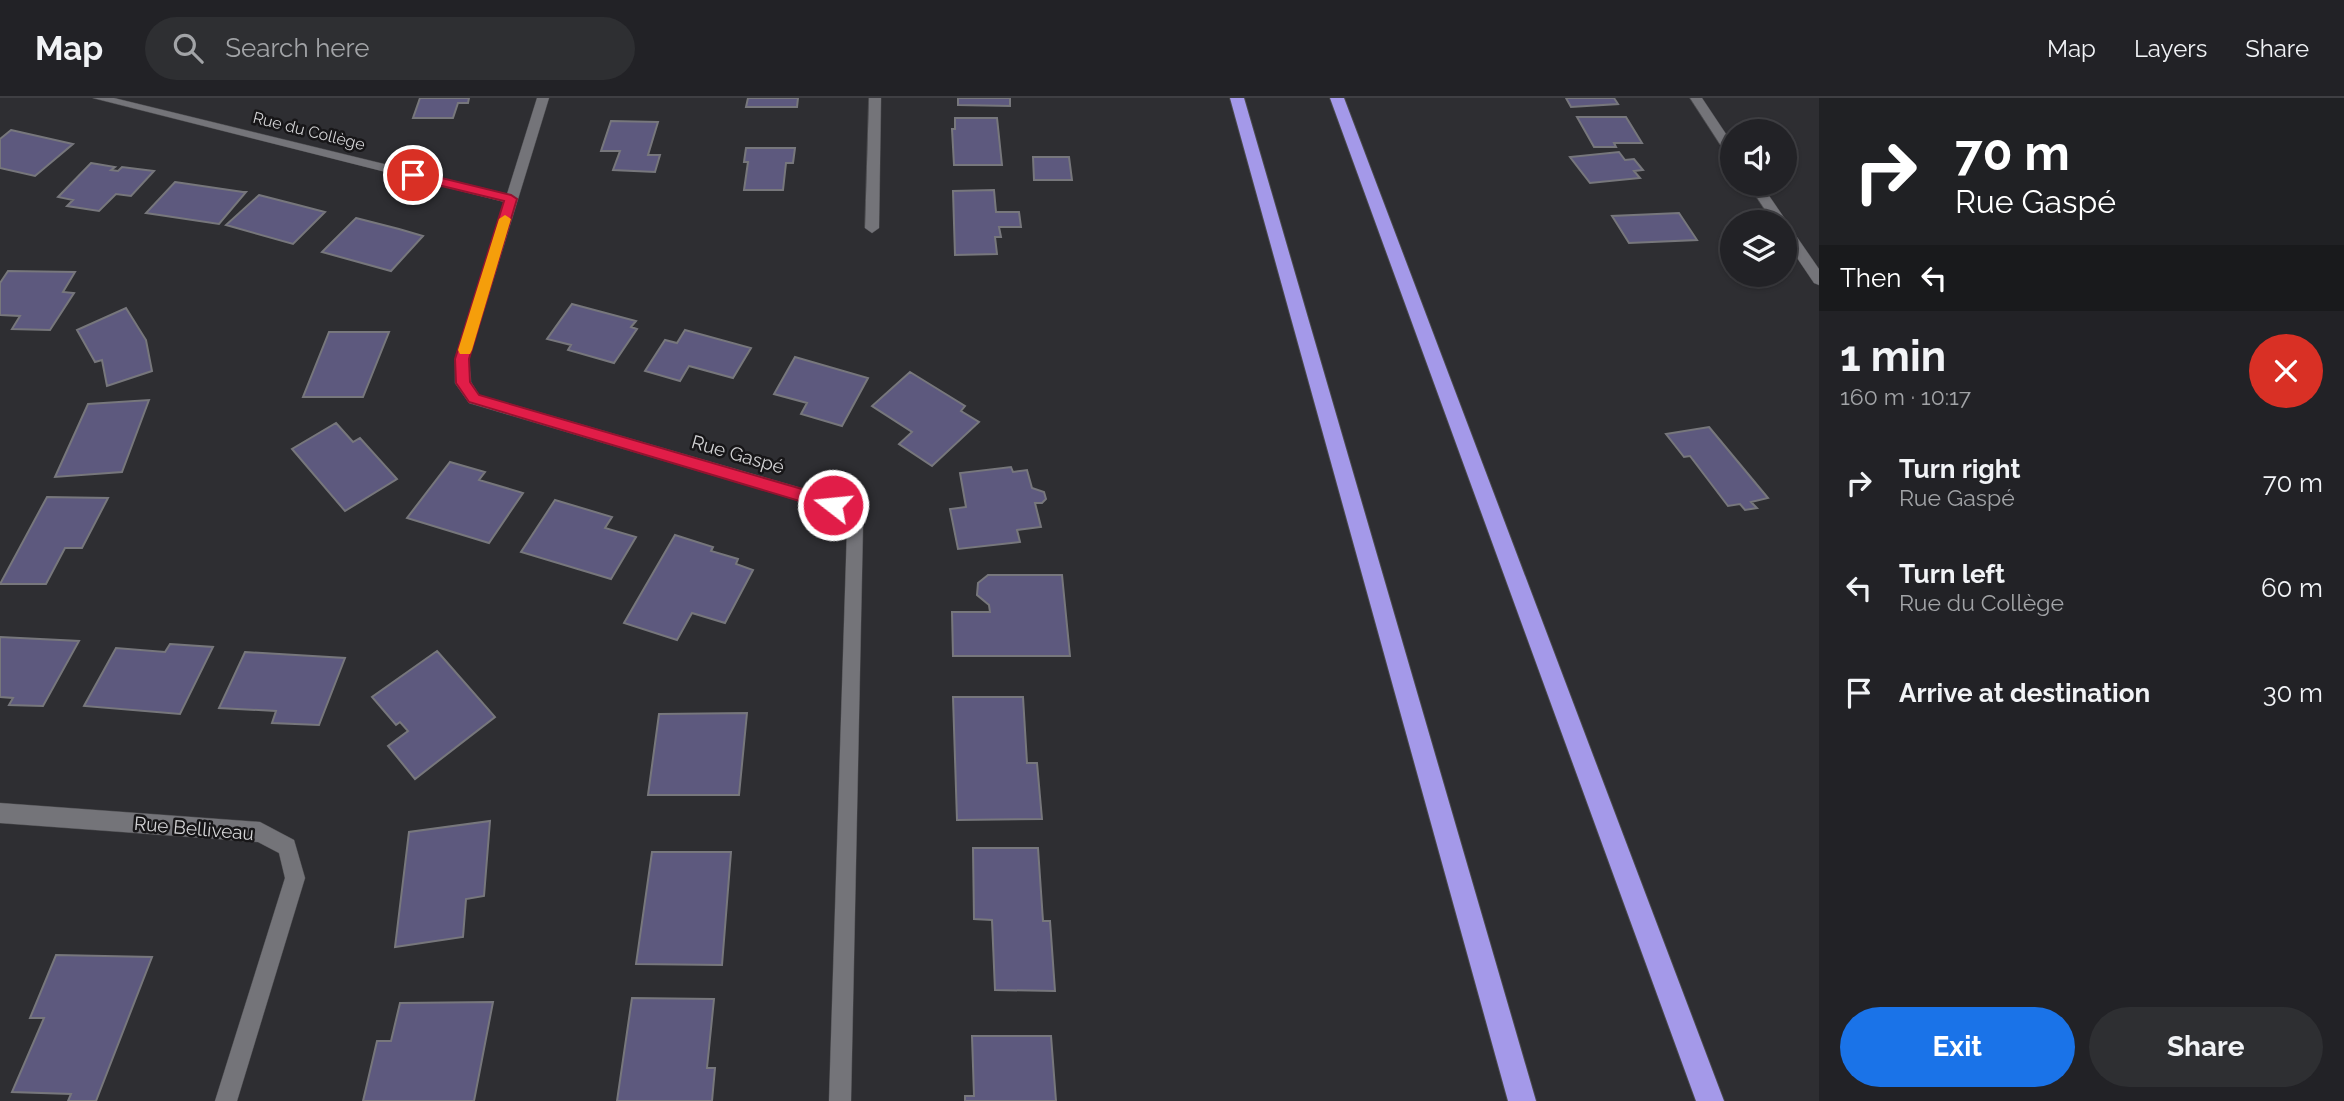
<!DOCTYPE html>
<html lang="en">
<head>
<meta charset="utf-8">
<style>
  :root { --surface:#222226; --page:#2e2f32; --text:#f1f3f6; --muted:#a2a4a7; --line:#3f3f43; --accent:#1a73e8 }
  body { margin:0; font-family:Raleway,sans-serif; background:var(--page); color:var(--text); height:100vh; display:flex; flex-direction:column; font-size:26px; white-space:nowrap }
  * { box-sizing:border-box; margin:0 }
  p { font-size:23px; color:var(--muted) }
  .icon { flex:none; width:38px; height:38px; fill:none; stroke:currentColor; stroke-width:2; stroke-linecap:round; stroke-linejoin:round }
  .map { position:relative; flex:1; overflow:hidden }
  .panel { display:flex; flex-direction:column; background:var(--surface); width:525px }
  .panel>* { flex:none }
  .guide { background:#202124; color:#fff; overflow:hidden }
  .fabs { position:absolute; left:1720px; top:21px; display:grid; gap:14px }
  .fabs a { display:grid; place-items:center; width:77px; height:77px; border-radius:50%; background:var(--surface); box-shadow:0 2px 5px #0004,0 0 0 2px var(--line); font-size:35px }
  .pin { position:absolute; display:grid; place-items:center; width:60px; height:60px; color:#fff; margin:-30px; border:4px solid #fff; border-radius:50%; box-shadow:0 2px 7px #0007 }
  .me { position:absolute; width:77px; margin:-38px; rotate:286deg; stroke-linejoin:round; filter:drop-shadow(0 0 5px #0008) }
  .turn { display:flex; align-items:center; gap:24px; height:147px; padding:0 21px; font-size:32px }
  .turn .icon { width:91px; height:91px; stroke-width:2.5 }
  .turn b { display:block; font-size:49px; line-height:60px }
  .then { display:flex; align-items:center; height:66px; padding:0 21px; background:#0003; gap:14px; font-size:26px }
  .round { display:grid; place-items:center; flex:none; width:74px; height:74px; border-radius:37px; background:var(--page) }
  .head { display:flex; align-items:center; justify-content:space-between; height:119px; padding:0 21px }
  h1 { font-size:42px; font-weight:700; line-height:52px }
  .primary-button { display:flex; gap:14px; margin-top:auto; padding:14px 21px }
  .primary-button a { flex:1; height:80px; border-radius:42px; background:var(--accent); color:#fff; font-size:28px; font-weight:700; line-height:80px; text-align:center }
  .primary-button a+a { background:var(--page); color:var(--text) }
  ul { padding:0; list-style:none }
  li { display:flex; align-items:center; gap:21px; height:105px; padding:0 21px }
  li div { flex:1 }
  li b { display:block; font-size:26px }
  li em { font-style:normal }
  header { display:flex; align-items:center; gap:42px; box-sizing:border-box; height:98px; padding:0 35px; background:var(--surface); border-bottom:2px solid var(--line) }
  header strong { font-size:33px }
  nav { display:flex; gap:38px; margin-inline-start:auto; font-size:24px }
  .search { width:490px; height:63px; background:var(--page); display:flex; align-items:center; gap:18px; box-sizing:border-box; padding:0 24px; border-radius:38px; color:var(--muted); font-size:26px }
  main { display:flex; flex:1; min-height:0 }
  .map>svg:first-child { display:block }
</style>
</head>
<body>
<header>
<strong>Map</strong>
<div class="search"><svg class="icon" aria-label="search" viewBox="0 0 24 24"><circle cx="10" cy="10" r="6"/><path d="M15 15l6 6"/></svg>Search here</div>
<nav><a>Map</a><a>Layers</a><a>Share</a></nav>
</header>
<main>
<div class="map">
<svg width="1819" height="1003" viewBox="0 0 1819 1003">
  <rect width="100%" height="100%" fill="#2e2e32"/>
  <!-- building -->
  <path fill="#5d597e" stroke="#77777c" stroke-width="2" d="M420,0H469L468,5H458L453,20H413Z
    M748,0H798L797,9H746Z
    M958,0H1010V8L958,7Z
    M1566,0H1614L1618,6L1571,9Z
    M1577,19H1626L1642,45H1614L1616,49H1594Z
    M955,20H997L1002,67H954L952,31H955Z
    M611,23L658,24L648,57H660L655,74L613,72L620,53H601Z
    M11,32L73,46L35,78L0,70V41Z
    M746,50H795L793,65H786L783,92H744L748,64H744Z
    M1619,54L1625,62L1634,61L1643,72L1634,73L1640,80L1590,85L1570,59Z
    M1033,59H1069L1072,82H1034Z
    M91,65L115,69L111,72L118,73L122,69L154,73L131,98L116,96L99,113L67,108L73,102L58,99Z
    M175,84L243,94H246L219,126L146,115Z
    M994,92L996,114H1019L1021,129H999L1001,139H995L997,156L955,157L953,93Z
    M259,97L298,107L325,114L293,146L226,127Z
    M1679,115L1697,142L1629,145L1612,118Z
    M356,120L399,131L423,138L391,173L322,154Z
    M8,173L75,174L63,194L74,195L50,232L12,231L20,218L0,217V185Z
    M572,206L636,223L631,229L637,231L614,265L568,252L571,247L547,241Z
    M126,210L146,242L152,273L107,288L102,262L95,264L77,232Z
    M685,232L751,250L733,280L689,268L680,283L645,273L665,242L677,245Z
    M329,234H389L363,299H303Z
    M795,259L868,280L842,328L801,316L807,305L774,296Z
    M910,274L965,308L961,313L979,324L932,368L899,346L912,334L872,308Z
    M149,302L122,374L55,379L88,306Z
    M336,325L353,344L360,340L397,381L345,413L292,351Z
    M1709,329L1768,400L1751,404L1757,410L1745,412L1740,406L1728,408L1690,358L1684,359L1666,336Z
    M450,364L485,374L479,382L523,395L489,445L407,420Z
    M1011,369L1013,374L1027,372L1032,390L1044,394L1046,401L1042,405H1035L1041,429L1017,432L1020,444L958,451L950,411L966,409L960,375Z
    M47,399L108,400L82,450H65L46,486H0Z
    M555,402L612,419L605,430L636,439L611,481L521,454Z
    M675,437L713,449L711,453L738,461L736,466L753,472L725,525L692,515L677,542L624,525Z
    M988,477H1062L1070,558H953L952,514H990L989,507L977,497L978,485Z
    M0,539L79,543L43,608L9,607L13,600L0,599Z
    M170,546L213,549L180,616L84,608L116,550L165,554Z
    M437,553L495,619L415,681L388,648L408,633L400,624L396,627L372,599Z
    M245,554L345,560L319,627L272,625L276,613L219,610Z
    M953,599H1023L1027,665H1037L1042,721L957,722Z
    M747,615L739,697H648L659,616Z
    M490,723L484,798L466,801L463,839L395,849L409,734Z
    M973,750H1038L1043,823H1050L1055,893L995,892L992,822L974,821Z
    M652,754H731L722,867L636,866Z
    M56,857L152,859L96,1003H68L71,996L12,994L44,920H30Z
    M632,900L714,901L707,970H715L712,1003H617Z
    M493,904L474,1003H363L377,943H391L400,905Z
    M972,938H1051L1056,1003H965V998H974Z"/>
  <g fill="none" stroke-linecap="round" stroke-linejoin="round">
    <defs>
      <path id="minor" d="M93,0H114L507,96L537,0H549L469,261L471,284L479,297L839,401L863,428L851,1003H829L847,430L827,411L469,305L455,285V261L504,104Z
        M869,0H881L879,130L872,135L865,130Z
        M1690,0H1702L1732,45V58L1727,57Z
        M1748,86H1761L1787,124L1785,127V124H1773Z
        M1785,127L1790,129L1819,171V187L1814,185L1785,142Z
        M0,705L260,724L294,742L305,780L237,1003H215L285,780L279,755L258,744L0,725Z"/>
      <path id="highway" d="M1230,0H1244L1536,1003H1508Z
        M1330,0H1344L1724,1003H1696Z"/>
    </defs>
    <!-- minor casing -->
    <use href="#minor" stroke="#4b4b4e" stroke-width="1"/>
    <!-- highway casing -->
    <use href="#highway" stroke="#4b4b4e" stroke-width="2"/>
    <!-- minor -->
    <use href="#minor" fill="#747479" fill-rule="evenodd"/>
    <!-- highway -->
    <use href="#highway" fill="#a499e9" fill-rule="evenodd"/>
  </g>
  <!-- route -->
  <path fill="#e11d48" stroke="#92132f" stroke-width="2" d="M413,73L511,97L517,101L469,261L470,284L479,297L833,400L841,407L839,411L833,413L469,304L456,285L455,261L504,103L409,80L407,77Z"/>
  <!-- slow -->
  <path fill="#f59e0b" d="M505,117L511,121L472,252L470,256H460L458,252L499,121Z"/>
  <g text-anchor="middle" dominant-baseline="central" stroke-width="5" stroke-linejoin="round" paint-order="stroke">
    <!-- far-street labels -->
    <g font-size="16" fill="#d3d3d5" stroke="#171618">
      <text transform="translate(309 33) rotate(14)">Rue du Collège</text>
    </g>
    <!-- street labels -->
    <g font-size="19" fill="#d3d3d5" stroke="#171618">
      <text transform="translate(738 356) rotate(16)">Rue Gaspé</text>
      <text transform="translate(194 730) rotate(5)">Rue Belliveau</text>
    </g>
  </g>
</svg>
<div class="fabs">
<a><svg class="icon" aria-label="sound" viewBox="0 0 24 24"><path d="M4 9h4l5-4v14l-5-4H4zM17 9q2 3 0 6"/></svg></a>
<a><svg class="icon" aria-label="layers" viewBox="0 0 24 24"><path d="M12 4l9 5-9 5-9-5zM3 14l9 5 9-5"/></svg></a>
</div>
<div class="pin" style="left:413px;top:77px;background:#d93025"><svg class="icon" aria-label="arrive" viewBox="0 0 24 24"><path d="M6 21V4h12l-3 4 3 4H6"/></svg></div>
<svg class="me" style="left:833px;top:407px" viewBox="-20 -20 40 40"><circle r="17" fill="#e11d48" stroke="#fff" stroke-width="3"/><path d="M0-11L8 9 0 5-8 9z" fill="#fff"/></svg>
</div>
<section class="panel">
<div class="guide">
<div class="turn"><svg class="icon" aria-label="right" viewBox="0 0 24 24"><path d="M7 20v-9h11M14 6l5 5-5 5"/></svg><div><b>70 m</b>Rue Gaspé</div></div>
<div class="then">Then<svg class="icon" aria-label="left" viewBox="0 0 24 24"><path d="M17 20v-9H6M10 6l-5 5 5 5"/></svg></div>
</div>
<div class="head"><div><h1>1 min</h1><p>160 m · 10:17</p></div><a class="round" style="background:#d93025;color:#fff"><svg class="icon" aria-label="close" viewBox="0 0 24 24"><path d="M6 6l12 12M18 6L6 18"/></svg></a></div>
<ul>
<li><svg class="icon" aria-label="right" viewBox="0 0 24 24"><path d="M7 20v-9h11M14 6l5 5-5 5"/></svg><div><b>Turn right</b><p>Rue Gaspé</p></div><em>70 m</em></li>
<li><svg class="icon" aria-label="left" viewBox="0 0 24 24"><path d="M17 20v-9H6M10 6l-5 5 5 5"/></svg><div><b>Turn left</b><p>Rue du Collège</p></div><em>60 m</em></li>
<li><svg class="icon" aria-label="arrive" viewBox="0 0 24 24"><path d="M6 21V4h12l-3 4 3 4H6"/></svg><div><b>Arrive at destination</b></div><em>30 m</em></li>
</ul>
<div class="primary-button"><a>Exit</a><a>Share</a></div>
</section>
</main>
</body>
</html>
